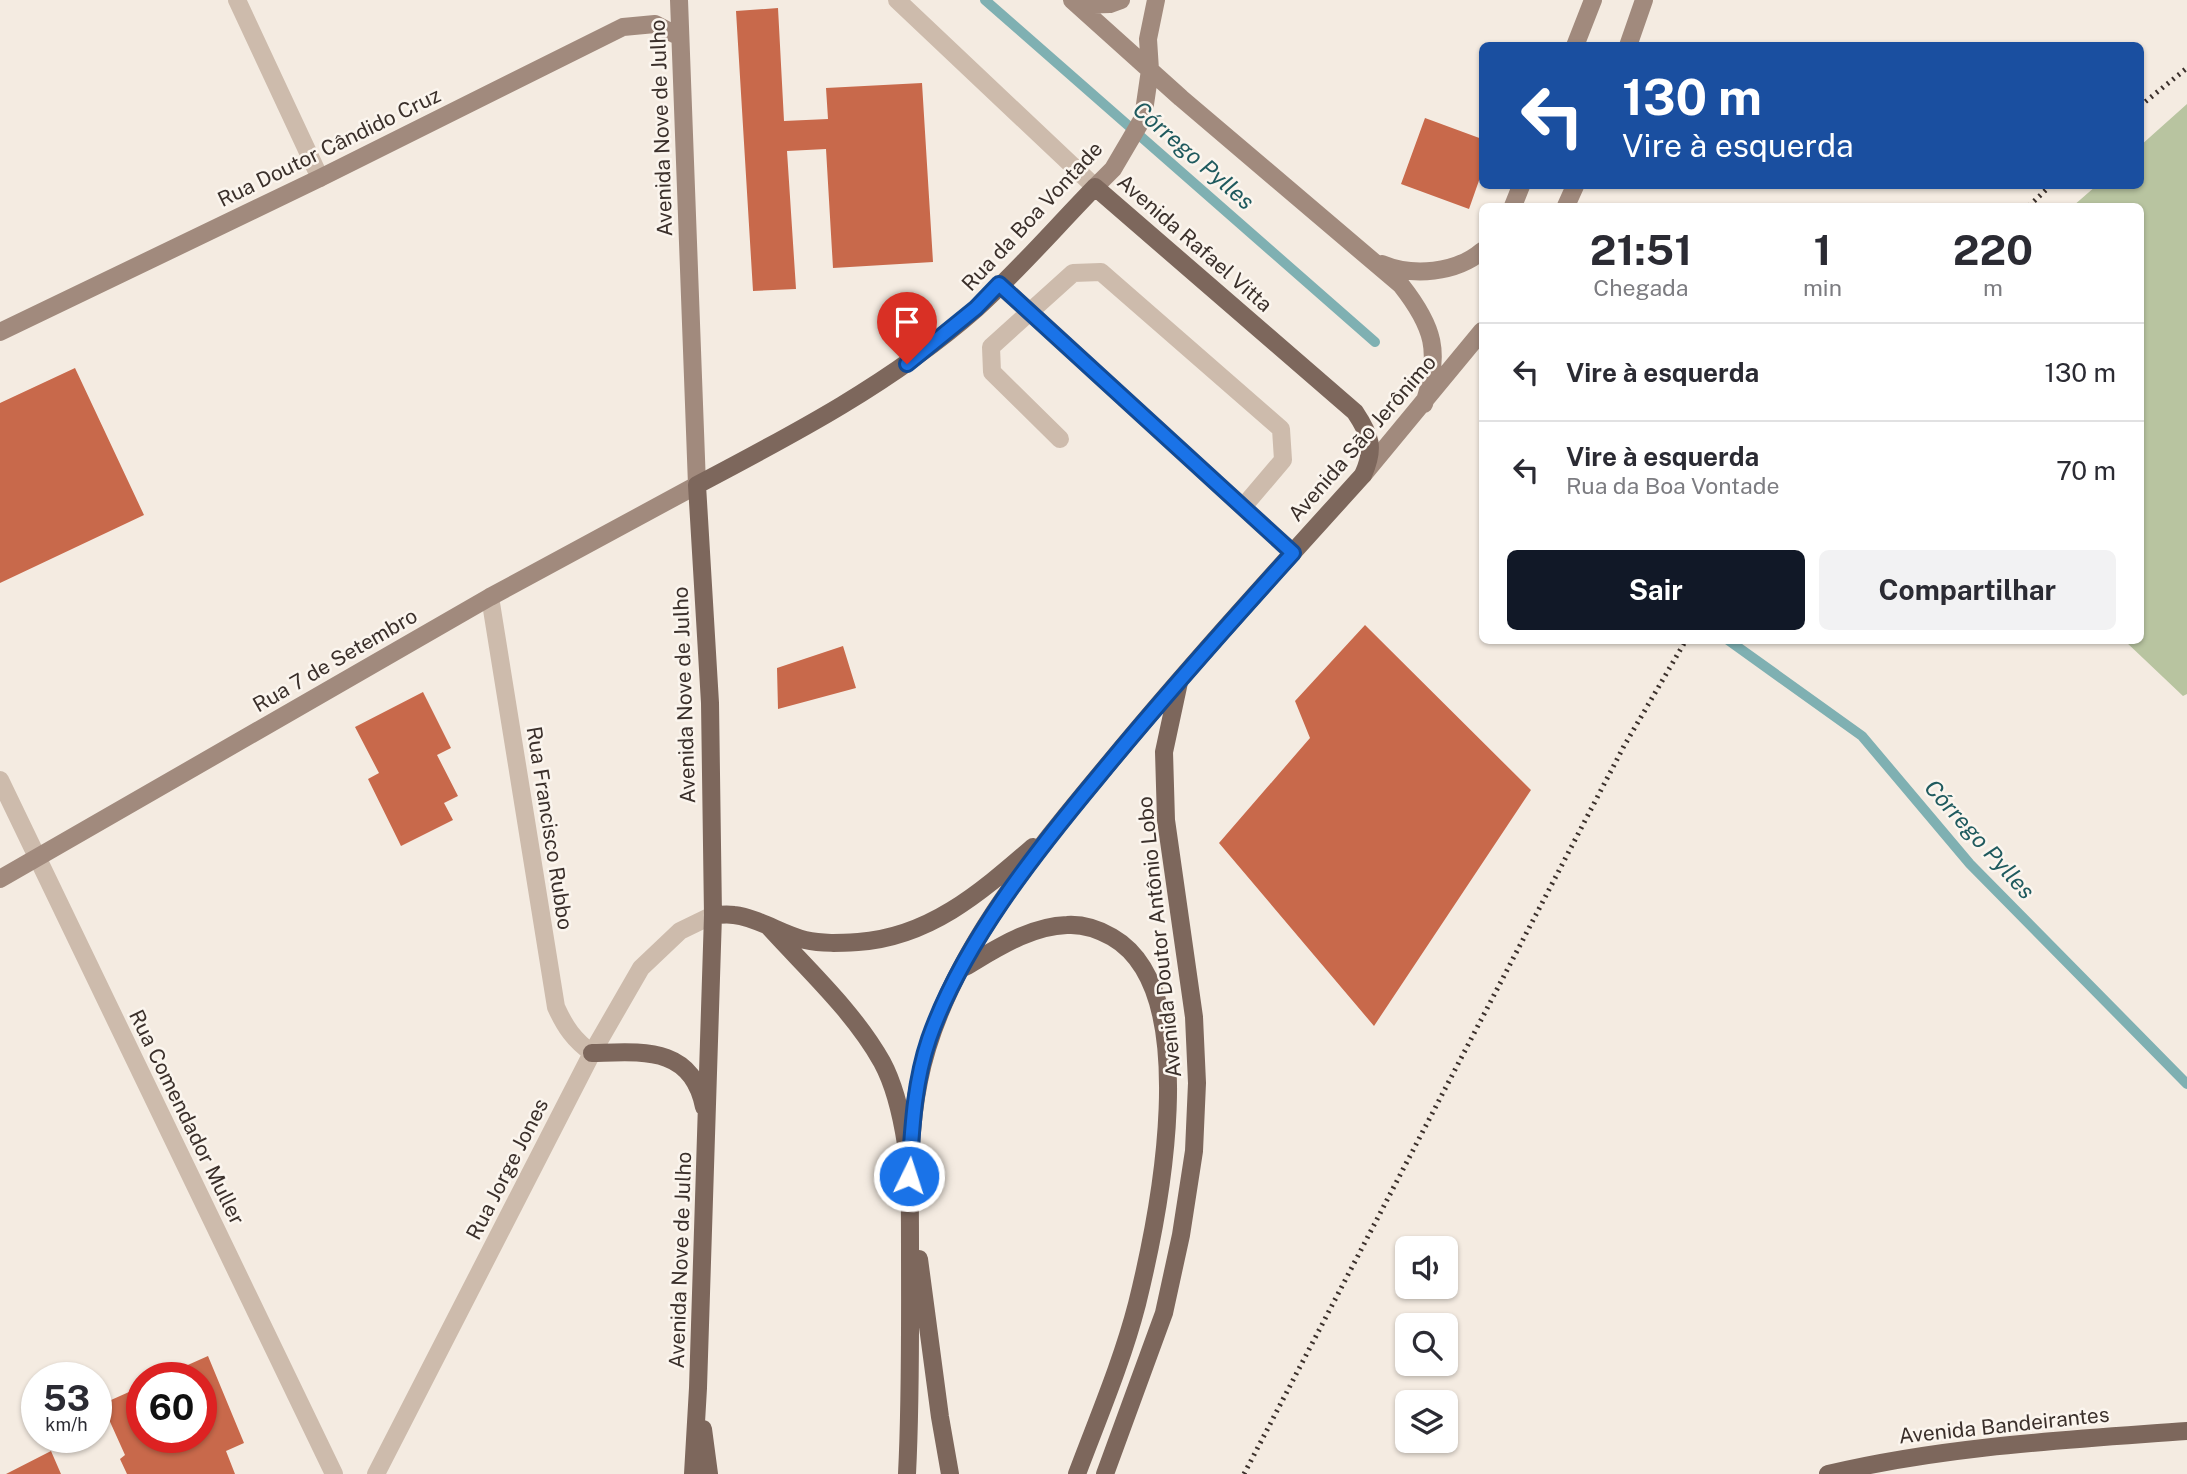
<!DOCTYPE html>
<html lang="pt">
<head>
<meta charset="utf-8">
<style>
  :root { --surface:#fff; --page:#f2f2f3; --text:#2b2b33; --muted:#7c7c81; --line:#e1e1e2; --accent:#111827 }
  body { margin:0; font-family:"Public Sans",sans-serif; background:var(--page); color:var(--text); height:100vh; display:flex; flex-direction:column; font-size:26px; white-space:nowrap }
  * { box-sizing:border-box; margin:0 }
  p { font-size:23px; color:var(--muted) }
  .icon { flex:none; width:38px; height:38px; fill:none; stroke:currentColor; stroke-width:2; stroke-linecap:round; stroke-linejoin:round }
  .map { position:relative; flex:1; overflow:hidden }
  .details { position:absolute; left:1479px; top:203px; width:665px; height:441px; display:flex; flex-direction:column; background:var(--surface); border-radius:10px; box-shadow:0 2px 5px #0004 }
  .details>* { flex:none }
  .guide { position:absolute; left:1479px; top:42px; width:665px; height:147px; border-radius:10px; box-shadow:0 2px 5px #0004; background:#1a4fa0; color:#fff; overflow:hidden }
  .tools { position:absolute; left:1395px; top:1236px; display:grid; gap:14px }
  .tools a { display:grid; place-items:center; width:63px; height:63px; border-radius:10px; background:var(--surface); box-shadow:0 2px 5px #0004; font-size:35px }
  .speed { position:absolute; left:21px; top:1362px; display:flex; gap:14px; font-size:35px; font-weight:700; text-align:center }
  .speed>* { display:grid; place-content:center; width:91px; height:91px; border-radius:50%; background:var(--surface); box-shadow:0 2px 5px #0004; line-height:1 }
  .speed small { font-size:18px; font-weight:400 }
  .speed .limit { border:10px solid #d22; background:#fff; color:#111 }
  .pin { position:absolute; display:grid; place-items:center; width:60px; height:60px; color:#fff; margin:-72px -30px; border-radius:50% 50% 50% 0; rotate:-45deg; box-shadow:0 0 7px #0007 }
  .pin .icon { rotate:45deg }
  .me { position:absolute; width:77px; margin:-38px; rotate:4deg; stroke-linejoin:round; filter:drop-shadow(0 0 5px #0008) }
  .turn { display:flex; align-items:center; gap:24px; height:147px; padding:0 28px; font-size:32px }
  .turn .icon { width:91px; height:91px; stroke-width:2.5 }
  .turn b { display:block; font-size:49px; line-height:60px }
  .eta { display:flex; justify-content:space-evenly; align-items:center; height:119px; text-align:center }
  .eta b { font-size:42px; font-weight:700; line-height:49px }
  .action { display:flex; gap:14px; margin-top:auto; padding:14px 28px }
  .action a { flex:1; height:80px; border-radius:10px; background:var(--accent); color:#fff; font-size:28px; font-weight:700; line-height:80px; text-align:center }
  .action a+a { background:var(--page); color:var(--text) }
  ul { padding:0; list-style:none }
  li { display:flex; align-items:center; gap:21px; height:98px; padding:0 28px; border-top:2px solid var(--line) }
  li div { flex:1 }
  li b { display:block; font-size:26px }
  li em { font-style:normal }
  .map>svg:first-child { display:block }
</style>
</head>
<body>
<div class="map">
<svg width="2187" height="1474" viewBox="0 0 2187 1474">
  <rect width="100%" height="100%" fill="#f4ebe1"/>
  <!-- green -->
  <path fill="#b8c4a0" d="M2187,104V694L2183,696L2125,641L2140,640V206H2073L2096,186H2140V146Z"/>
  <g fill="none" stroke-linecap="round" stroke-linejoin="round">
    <!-- stream -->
    <path stroke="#7fb0b2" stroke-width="10" d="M985,0L1375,342
      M1728,640L1862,736L1970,864L2187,1084"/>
  </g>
  <!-- building -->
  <path fill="#c8694b" d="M778,8L784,121L828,119L826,88L922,83L933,262L833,268L826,149L787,151L796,289L753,291L736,11Z
    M1425,118L1482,139V172L1469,209L1401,184Z
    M75,368L144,515L0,583V403Z
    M1365,625L1531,790L1374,1026L1219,843L1310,738L1295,701Z
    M843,646L856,688L778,709L777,668Z
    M423,692L451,748L437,755L458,796L444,803L453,820L401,846L368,779L379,773L355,727Z
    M208,1356L244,1443L226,1451L235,1474H127L120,1459L125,1455L102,1404L138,1388L142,1398V1437H201V1377H174L172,1372Z
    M51,1451L61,1474H6Z"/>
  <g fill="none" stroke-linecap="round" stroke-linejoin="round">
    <!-- lane -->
    <path stroke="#cdbbac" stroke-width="18" d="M999,284L1293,553
      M1060,439L992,372L991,347L1073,273L1101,272L1281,429L1283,460L1243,507"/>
    <!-- street -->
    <path stroke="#cdbbac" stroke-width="18" d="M237,0L320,178
      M897,0L1095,187
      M490,597L556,1007C565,1027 574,1040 592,1053
      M0,780L334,1474
      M376,1474L592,1053L641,968L680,931L713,915"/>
    <!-- secondary -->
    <path stroke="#a18a7d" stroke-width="18" d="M1072,0L1181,98L1401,285C1434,327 1441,352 1424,404
      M1078,5L1110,4L1121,0
      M1575,46L1593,0
      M1628,46L1644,0
      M1095,187L1113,169L1143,118L1150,70L1148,39L1156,0
      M1513,206L1521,186
      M1566,206L1575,186
      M1382,264C1413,277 1456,273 1482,251
      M0,332L320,178L623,27L655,24L680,37
      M1363,475L1482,331
      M0,879L490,597L697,485L679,0"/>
    <!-- primary -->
    <path stroke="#7d675c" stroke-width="18" d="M713,915C720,915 727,914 734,915C759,918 781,934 805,940C822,944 840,943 858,942C930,937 981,892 1033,847
      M769,927C808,970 854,1012 882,1062C895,1086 902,1118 906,1144
      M965,967C996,949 1030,926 1067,925C1083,924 1098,929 1112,937C1206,991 1158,1219 1137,1304C1122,1362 1098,1418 1077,1474
      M592,1053C641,1052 692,1045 704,1107
      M919,1259L940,1417L950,1474
      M703,1429L709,1474
      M693,1474L698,1388L713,915L710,703L697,485C794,434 893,382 976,309C1017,272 1056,227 1095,187L1355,412C1371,436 1375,448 1363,475C1277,570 1192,663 1110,762C1035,852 942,963 919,1081C908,1134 910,1189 910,1243C910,1320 911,1397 907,1474
      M1105,1474L1164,1313L1181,1235L1194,1151L1197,1083L1194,1017L1166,820L1164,752L1179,682
      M1828,1474C1946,1446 2066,1440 2187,1431"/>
    <!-- rail -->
    <path stroke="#3b302b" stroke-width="5" stroke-dasharray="2 5" stroke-linecap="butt" d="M2140,106L2187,68
      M2029,206L2050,186
      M1244,1474L1624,746L1686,640"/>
  </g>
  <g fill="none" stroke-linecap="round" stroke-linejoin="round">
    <defs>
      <path id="route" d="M907,364L976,308L999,284L1293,553C1226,627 1161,700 1098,777C1034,854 962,945 929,1039C914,1083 912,1130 909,1176"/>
    </defs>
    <!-- route casing -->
    <use href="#route" stroke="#114b97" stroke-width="18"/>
    <!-- route -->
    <use href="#route" stroke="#1a73e8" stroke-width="12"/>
  </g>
  <g text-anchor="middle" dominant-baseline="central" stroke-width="5" stroke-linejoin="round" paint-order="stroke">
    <!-- street labels -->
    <g font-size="21" fill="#3b302b" stroke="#fbf5ee">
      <text transform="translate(661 128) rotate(-92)">Avenida Nove de Julho</text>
      <text transform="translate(329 147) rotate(-26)">Rua Doutor Cândido Cruz</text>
      <text transform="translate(1032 216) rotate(-47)">Rua da Boa Vontade</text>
      <text transform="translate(1195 243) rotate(41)">Avenida Rafael Vitta</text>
      <text transform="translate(1362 438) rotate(-49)">Avenida São Jerônimo</text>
      <text transform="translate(335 660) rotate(-30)">Rua 7 de Setembro</text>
      <text transform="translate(684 695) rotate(-92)">Avenida Nove de Julho</text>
      <text transform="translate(550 828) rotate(81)">Rua Francisco Rubbo</text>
      <text transform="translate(1159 937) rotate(-96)">Avenida Doutor Antônio Lobo</text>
      <text transform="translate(187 1117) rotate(64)">Rua Comendador Muller</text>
      <text transform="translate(507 1169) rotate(-63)">Rua Jorge Jones</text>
      <text transform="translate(680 1260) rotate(-88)">Avenida Nove de Julho</text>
      <text transform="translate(2004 1425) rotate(-6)">Avenida Bandeirantes</text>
    </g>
    <!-- water labels -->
    <g font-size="23" font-style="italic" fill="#1f5a5e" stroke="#fbf5ee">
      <text transform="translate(1194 155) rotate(41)">Córrego Pylles</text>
      <text transform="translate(1980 839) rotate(48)">Córrego Pylles</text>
    </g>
  </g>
</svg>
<div class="tools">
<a><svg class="icon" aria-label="sound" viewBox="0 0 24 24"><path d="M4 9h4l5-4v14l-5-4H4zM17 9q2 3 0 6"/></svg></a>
<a><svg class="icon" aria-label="search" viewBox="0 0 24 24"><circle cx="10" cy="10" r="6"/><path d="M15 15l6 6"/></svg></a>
<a><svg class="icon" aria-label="layers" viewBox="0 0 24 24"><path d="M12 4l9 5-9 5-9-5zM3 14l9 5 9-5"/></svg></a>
</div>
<div class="speed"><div>53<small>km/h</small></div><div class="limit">60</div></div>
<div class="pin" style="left:907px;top:364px;background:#d93025"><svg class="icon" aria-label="arrive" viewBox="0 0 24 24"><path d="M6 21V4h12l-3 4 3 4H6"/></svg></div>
<svg class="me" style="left:909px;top:1176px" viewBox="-20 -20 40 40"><circle r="17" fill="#1a73e8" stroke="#fff" stroke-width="3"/><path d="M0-11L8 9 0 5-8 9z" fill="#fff"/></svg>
<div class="guide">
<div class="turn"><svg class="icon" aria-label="left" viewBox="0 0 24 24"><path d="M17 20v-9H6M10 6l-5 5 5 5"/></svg><div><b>130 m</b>Vire à esquerda</div></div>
</div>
<section class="details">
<div class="eta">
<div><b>21:51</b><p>Chegada</p></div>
<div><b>1</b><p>min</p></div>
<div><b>220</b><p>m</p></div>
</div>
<ul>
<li><svg class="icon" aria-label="left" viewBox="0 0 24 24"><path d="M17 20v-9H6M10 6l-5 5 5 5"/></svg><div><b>Vire à esquerda</b></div><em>130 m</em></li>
<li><svg class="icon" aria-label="left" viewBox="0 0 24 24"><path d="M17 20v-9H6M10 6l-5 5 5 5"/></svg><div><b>Vire à esquerda</b><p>Rua da Boa Vontade</p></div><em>70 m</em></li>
</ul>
<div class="action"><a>Sair</a><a>Compartilhar</a></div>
</section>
</div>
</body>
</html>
